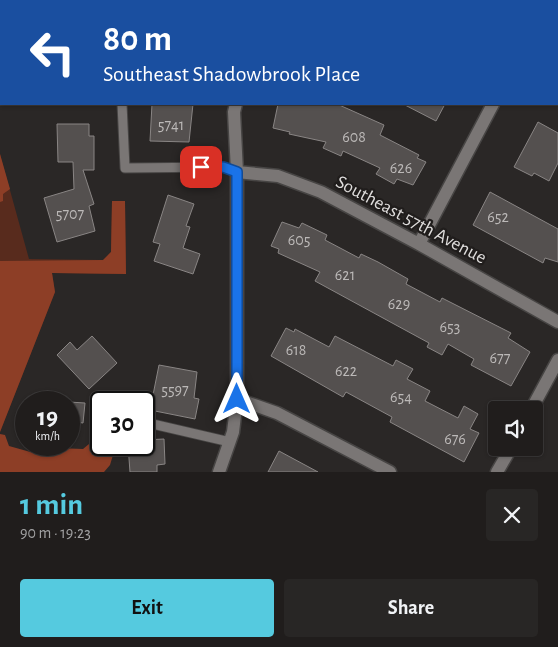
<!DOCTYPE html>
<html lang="en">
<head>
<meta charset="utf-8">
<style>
  :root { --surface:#201d1c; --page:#282625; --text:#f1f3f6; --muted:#a2a2a3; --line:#3d3b3b; --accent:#55cadf }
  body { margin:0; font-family:"Alegreya Sans",sans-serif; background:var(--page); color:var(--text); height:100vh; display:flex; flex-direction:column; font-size:19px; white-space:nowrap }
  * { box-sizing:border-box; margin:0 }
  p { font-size:16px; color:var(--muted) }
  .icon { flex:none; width:28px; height:28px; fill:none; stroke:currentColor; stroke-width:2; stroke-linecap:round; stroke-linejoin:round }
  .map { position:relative; height:472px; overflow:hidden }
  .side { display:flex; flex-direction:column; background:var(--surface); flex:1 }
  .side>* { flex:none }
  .hud { position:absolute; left:0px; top:0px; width:559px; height:105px; box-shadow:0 1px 4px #0004,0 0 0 1px var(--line); background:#1a4fa0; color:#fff; overflow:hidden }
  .tools { position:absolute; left:488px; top:401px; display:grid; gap:10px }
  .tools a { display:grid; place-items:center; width:55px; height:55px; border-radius:5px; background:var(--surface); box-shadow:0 1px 4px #0004,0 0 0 1px var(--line); font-size:25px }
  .speed { position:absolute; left:15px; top:391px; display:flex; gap:10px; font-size:25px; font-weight:700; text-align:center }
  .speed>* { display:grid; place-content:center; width:65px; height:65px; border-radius:50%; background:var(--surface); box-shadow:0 1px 4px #0004,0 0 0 1px var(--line); line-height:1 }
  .speed small { font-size:12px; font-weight:400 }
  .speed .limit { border:2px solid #111; border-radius:8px; background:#fff; color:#111 }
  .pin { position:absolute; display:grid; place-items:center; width:42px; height:42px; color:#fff; margin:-21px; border-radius:10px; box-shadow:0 2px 8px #0006 }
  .me { position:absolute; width:55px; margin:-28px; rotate:0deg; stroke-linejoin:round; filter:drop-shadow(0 0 4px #0008) }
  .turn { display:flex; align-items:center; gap:18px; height:105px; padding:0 20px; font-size:22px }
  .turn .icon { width:65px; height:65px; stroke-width:2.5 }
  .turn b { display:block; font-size:35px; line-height:42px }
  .round { display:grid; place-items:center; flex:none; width:52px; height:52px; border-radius:5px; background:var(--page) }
  .headline { display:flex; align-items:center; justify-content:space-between; height:85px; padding:0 20px }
  h1 { font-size:30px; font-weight:700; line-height:38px; color:var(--accent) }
  .cta { display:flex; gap:10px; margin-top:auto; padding:10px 20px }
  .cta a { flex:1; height:58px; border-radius:5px; background:var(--accent); color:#111; font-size:20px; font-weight:700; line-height:58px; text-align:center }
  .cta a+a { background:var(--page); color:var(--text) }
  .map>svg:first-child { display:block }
</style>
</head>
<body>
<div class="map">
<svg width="558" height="472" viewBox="0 0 558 472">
  <rect width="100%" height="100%" fill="#2a2726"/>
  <!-- green -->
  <path fill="#582b1d" d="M0,154L29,259L103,260L111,252L112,201H125L126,274L52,273L55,292L0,432Z"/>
  <!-- forest -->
  <path fill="#8d3e26" d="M0,154L10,189L3,194V201L0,202Z
    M112,201H125L126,274L52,273L55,292L0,432V261L103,260L111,252Z
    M0,434L5,435L9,446L34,453L57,448L83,449L101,434V445H116L110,465L104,472H0Z"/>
  <!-- building -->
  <path fill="#54504f" stroke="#898584" d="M152,104H193L189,142L150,141Z
    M278,104H337L384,125L380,135L419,155L417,158L426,162L413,185L397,179L394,184L376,174L380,168L343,151L341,156L323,148L326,142L289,134L290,132L273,128Z
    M403,104H445L436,121Z
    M538,122L558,133V163L549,181L534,173L532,176L514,167Z
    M57,124H89V136H94V170H83L94,204L89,206L95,231L57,242L44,198L74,189L73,162H58Z
    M490,192L558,229V262L545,258L543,263L473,225Z
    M168,195L194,204L186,226L190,227L183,248L200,254L193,274L154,261L160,244L153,242Z
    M282,222L299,228L302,223L327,235L325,240L359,258L361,254L378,262L408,279L406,284L440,302L442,298L511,333L508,338L530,352L511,386L471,365L474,359L448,344L442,355L427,347L429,343L315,281L320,272L278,253L279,249L271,246Z
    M286,328L294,332L295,329L329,347L335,336L393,366L396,360L413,369L407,379L430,391L425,401L458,418L464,406L478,414L470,429L479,433L464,462L390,422L392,417L346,392L343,397L271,356Z
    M92,336L117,363L89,389L57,355L70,342L77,350Z
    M159,365L197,372L194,398L199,399L195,419L150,410Z
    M69,402L85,403L83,423L69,421Z
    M164,439L165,464L157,465V472H130L128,445H144V440Z
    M279,451L318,472H268Z"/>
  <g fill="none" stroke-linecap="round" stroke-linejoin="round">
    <defs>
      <path id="lane" d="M122,104L125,168L223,167L237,172
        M97,403L101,405
        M144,422L230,442"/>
      <path id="street" d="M540,0V1
        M279,1V0
        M237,172L278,176L321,192L419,244L558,322
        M419,244L493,104
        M237,399L277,413L390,472
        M531,410L558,360
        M219,472L233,432L237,399V172L234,112L236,104
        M497,472L511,448"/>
    </defs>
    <!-- lane casing -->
    <use href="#lane" stroke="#474544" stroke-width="11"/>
    <!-- street casing -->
    <use href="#street" stroke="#474544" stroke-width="15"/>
    <!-- lane -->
    <use href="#lane" stroke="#7a7675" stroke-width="9"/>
    <!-- street -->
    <use href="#street" stroke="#7a7675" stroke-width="12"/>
  </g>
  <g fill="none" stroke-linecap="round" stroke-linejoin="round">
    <defs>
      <path id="route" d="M201,167H223L237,172V399"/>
    </defs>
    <!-- route casing -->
    <use href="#route" stroke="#114b97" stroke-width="12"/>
    <!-- route -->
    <use href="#route" stroke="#1a73e8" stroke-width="9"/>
  </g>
  <g text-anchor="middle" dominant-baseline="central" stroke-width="4.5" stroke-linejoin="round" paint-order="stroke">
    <!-- number labels -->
    <g font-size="16" fill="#bcb9b8">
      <text x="171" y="125">5741</text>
      <text x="354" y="137">608</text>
      <text x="401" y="168">626</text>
      <text x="70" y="214">5707</text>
      <text x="498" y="217">652</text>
      <text x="299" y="240">605</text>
      <text x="345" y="275">621</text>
      <text x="399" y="304">629</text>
      <text x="450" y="327">653</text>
      <text x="296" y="350">618</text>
      <text x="500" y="358">677</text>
      <text x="346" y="371">622</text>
      <text x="175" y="390">5597</text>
      <text x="401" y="397">654</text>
      <text x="455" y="439">676</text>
    </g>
    <!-- street labels -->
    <g font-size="19" fill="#dedcdb" stroke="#201d1c">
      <text transform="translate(411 220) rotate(28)">Southeast 57th Avenue</text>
    </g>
  </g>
</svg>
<div class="tools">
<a><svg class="icon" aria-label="sound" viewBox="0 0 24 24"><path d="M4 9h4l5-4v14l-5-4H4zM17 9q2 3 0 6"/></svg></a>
</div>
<div class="speed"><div>19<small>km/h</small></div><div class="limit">30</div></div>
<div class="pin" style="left:201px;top:167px;background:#d93025"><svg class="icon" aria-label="arrive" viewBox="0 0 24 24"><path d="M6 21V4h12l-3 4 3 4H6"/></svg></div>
<svg class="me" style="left:237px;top:399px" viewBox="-20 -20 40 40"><path d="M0-17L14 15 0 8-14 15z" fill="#1a73e8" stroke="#fff" stroke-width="4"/></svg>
<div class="hud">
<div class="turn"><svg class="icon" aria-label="left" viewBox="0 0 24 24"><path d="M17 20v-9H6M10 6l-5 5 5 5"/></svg><div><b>80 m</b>Southeast Shadowbrook Place</div></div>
</div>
</div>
<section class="side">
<div class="headline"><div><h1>1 min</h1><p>90 m · 19:23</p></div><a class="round"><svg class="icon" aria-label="close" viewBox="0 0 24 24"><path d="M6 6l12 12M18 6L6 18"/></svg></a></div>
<div class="cta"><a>Exit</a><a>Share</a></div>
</section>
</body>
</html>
